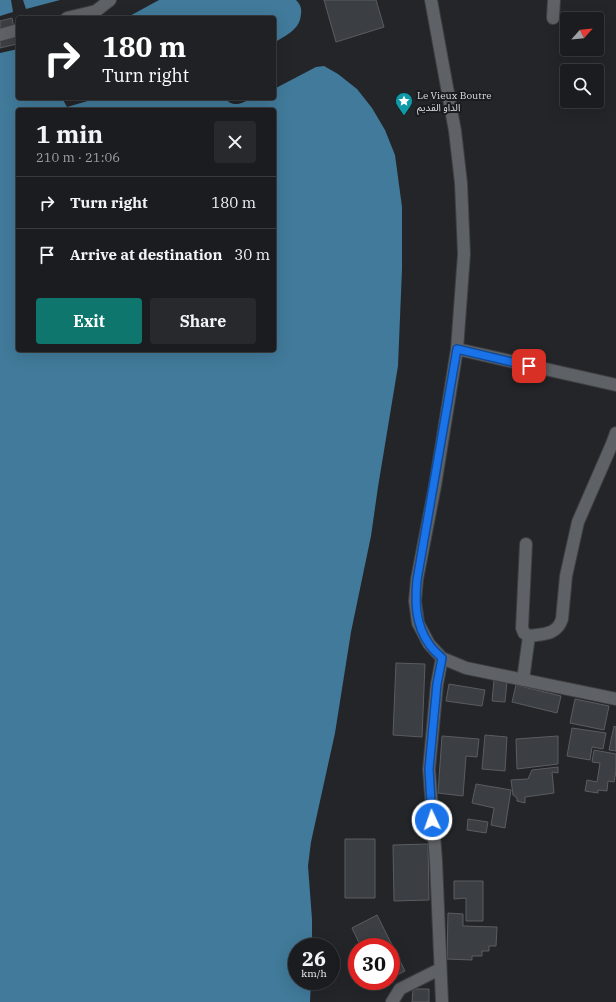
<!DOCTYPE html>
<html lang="en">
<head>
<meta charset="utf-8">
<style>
  :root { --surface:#1a1c1f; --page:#27292c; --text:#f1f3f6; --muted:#9fa1a4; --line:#383a3d; --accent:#0f766e }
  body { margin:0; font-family:"IBM Plex Serif","Noto Sans Arabic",serif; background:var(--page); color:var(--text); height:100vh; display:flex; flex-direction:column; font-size:15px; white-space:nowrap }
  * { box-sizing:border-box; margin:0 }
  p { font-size:13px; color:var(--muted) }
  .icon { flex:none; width:22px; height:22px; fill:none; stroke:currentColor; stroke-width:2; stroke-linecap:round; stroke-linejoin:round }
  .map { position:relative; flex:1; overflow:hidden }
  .sheet { position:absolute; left:16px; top:108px; width:260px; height:244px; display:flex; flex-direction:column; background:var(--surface); border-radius:4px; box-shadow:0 4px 16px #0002,0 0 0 1px var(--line) }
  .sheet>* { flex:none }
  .hud { position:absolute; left:16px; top:16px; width:260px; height:84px; border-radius:4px; box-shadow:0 4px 16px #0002,0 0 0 1px var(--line); background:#202124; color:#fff; overflow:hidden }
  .needle { width:26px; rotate:63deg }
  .buttons { position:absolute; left:560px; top:12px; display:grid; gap:8px }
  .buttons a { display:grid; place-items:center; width:44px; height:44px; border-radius:4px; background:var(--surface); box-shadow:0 4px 16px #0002,0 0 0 1px var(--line); font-size:20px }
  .speed { position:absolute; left:288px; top:938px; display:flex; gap:8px; font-size:20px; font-weight:700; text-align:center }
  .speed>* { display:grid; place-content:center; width:52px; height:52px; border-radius:50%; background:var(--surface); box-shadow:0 4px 16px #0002,0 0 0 1px var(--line); line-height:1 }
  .speed small { font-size:10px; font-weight:400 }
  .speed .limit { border:6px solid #d22; background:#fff; color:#111 }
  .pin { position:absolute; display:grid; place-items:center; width:34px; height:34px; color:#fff; margin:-17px; border-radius:8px; box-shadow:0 2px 6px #0006 }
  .me { position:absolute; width:44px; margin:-22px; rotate:357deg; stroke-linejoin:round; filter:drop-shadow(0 0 3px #0008) }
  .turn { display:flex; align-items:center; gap:14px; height:84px; padding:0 20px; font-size:18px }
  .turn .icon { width:52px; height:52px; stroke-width:2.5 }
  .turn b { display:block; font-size:28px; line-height:34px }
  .round { display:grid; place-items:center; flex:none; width:42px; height:42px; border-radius:4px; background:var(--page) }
  .summary { display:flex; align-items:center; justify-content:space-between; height:68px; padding:0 20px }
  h1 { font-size:24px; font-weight:700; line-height:30px }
  .primary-button { display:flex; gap:8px; margin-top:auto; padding:8px 20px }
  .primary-button a { flex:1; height:46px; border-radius:4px; background:var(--accent); color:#fff; font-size:16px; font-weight:700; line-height:46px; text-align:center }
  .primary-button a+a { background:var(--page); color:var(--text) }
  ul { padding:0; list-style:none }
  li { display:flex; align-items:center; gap:12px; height:52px; padding:0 20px; border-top:1px solid var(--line) }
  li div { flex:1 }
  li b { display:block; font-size:15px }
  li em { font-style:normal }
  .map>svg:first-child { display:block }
</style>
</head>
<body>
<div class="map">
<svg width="616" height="1002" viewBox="0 0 616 1002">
  <rect width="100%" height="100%" fill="#232529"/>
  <!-- water -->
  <path fill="#417a9a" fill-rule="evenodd" d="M0,0H11L13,12L0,16Z
    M23,0H60L26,9Z
    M159,0H296C300,4 302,8 301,14C300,30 286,35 274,43V18H126Z
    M18,49V98H62L67,107L98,98H225C234,110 244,101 254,98C260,97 268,98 274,98V89L316,67L324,66L338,74L357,89L372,108L385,130L395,155L402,207V269L398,366L378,487L371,536L351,632L335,733L311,842L308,866L312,919V947H297V981H311L310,1002H0V53ZM18,110H274V350H18Z"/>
  <!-- building -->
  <path fill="#3b3e42" stroke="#5a5c61" d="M324,0H376L384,27L336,42Z
    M12,18L17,44L0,48V21Z
    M396,663L425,664L422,737L393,735Z
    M494,680L507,681L505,702L492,701Z
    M449,684L485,690L482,706L446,701Z
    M516,685L561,696L557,713L512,702Z
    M575,699L609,706L604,730L570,723Z
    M614,726L616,727V751L609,750Z
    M572,728L606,733L603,749L592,747L590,760L567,756Z
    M485,735L507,737L505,771L482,769Z
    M442,736L479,739L477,757L466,756L463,796L438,793Z
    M558,736V764L517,769L516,739Z
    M594,750L616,754V771L614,782L608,781L607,791L598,790V793L585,791L587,780L597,782L600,763L592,762Z
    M558,767V773L552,772L554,793L525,797V803L517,801V798L513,795L511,780L528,779L532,770Z
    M476,784L511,790L505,828L491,825L494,808L472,803Z
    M468,819L488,822L486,833L467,830Z
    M345,839H375V898H345Z
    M428,844L429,900L394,901L393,845Z
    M454,881H483V921H466V898L454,899Z
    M448,913L463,914V926L497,927L496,946H489V951H482V956H472V960L447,959Z
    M377,915L405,971L391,978V947H361L352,928Z
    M413,989H429V1002H412Z"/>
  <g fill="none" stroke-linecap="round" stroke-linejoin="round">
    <defs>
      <path id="minor" d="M431,0L455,131L461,183L464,254L457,349L435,486L417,579L415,601L418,623L429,644L442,658L466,668L616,699
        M67,18L96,11L110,0
        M553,18L554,0
        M0,35L18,30
        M457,349L616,385
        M526,544L522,628L524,633L529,636
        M523,680L529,636C543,634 557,635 562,619L566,576L578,522L612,444L616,433
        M392,1002L400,989L440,969
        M442,1002L436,861L429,769L437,684L442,658"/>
    </defs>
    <!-- minor casing -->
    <use href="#minor" stroke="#3e3f42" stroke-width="14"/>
    <!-- minor -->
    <use href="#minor" stroke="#5e6165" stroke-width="12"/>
  </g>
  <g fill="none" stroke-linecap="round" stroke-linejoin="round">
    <defs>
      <path id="route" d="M432,820L429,769L437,684L442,658C438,654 432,649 429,644C415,624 415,602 417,580L457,349L529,366"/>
    </defs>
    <!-- route casing -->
    <use href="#route" stroke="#114b97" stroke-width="10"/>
    <!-- route -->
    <use href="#route" stroke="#1a73e8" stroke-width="7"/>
  </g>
  <!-- icons -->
  <defs>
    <symbol id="sight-pin" viewBox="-11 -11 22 30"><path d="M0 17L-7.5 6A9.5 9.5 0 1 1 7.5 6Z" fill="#0f9aa8" stroke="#191b1f"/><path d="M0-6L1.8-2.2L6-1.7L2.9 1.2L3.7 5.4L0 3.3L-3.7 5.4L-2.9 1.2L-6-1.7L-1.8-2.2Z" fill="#fff"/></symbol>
  </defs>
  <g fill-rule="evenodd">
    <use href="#sight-pin" x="394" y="91" width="20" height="27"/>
  </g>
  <g text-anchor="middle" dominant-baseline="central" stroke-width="4" stroke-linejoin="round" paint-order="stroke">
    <!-- poi labels -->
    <g font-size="10" fill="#dbdcdf" stroke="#191b1f" text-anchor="start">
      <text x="417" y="95">Le Vieux Boutre<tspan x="417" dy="12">الداو القديم</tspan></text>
    </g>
  </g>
</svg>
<div class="buttons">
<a><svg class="needle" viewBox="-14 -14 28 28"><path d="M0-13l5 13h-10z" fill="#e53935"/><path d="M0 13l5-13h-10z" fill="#9fa1a4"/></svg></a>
<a><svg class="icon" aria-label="search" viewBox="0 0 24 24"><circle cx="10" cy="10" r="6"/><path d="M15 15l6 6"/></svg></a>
</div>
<div class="speed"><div>26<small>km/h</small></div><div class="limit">30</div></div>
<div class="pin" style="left:529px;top:366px;background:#d93025"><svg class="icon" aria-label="arrive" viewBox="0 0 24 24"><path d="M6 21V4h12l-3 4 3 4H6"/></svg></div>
<svg class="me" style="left:432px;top:820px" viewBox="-20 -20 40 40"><circle r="17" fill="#1a73e8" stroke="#fff" stroke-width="3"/><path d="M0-11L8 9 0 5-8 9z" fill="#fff"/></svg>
<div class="hud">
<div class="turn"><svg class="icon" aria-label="right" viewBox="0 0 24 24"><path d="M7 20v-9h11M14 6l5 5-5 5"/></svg><div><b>180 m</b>Turn right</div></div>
</div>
<section class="sheet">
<div class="summary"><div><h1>1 min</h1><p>210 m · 21:06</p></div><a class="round"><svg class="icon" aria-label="close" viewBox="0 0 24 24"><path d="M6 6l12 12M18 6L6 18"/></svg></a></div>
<ul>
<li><svg class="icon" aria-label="right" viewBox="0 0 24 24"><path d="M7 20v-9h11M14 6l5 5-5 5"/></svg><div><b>Turn right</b></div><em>180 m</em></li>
<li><svg class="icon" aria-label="arrive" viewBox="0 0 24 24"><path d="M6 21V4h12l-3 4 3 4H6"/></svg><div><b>Arrive at destination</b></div><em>30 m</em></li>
</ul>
<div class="primary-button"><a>Exit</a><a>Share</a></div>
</section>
</div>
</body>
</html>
